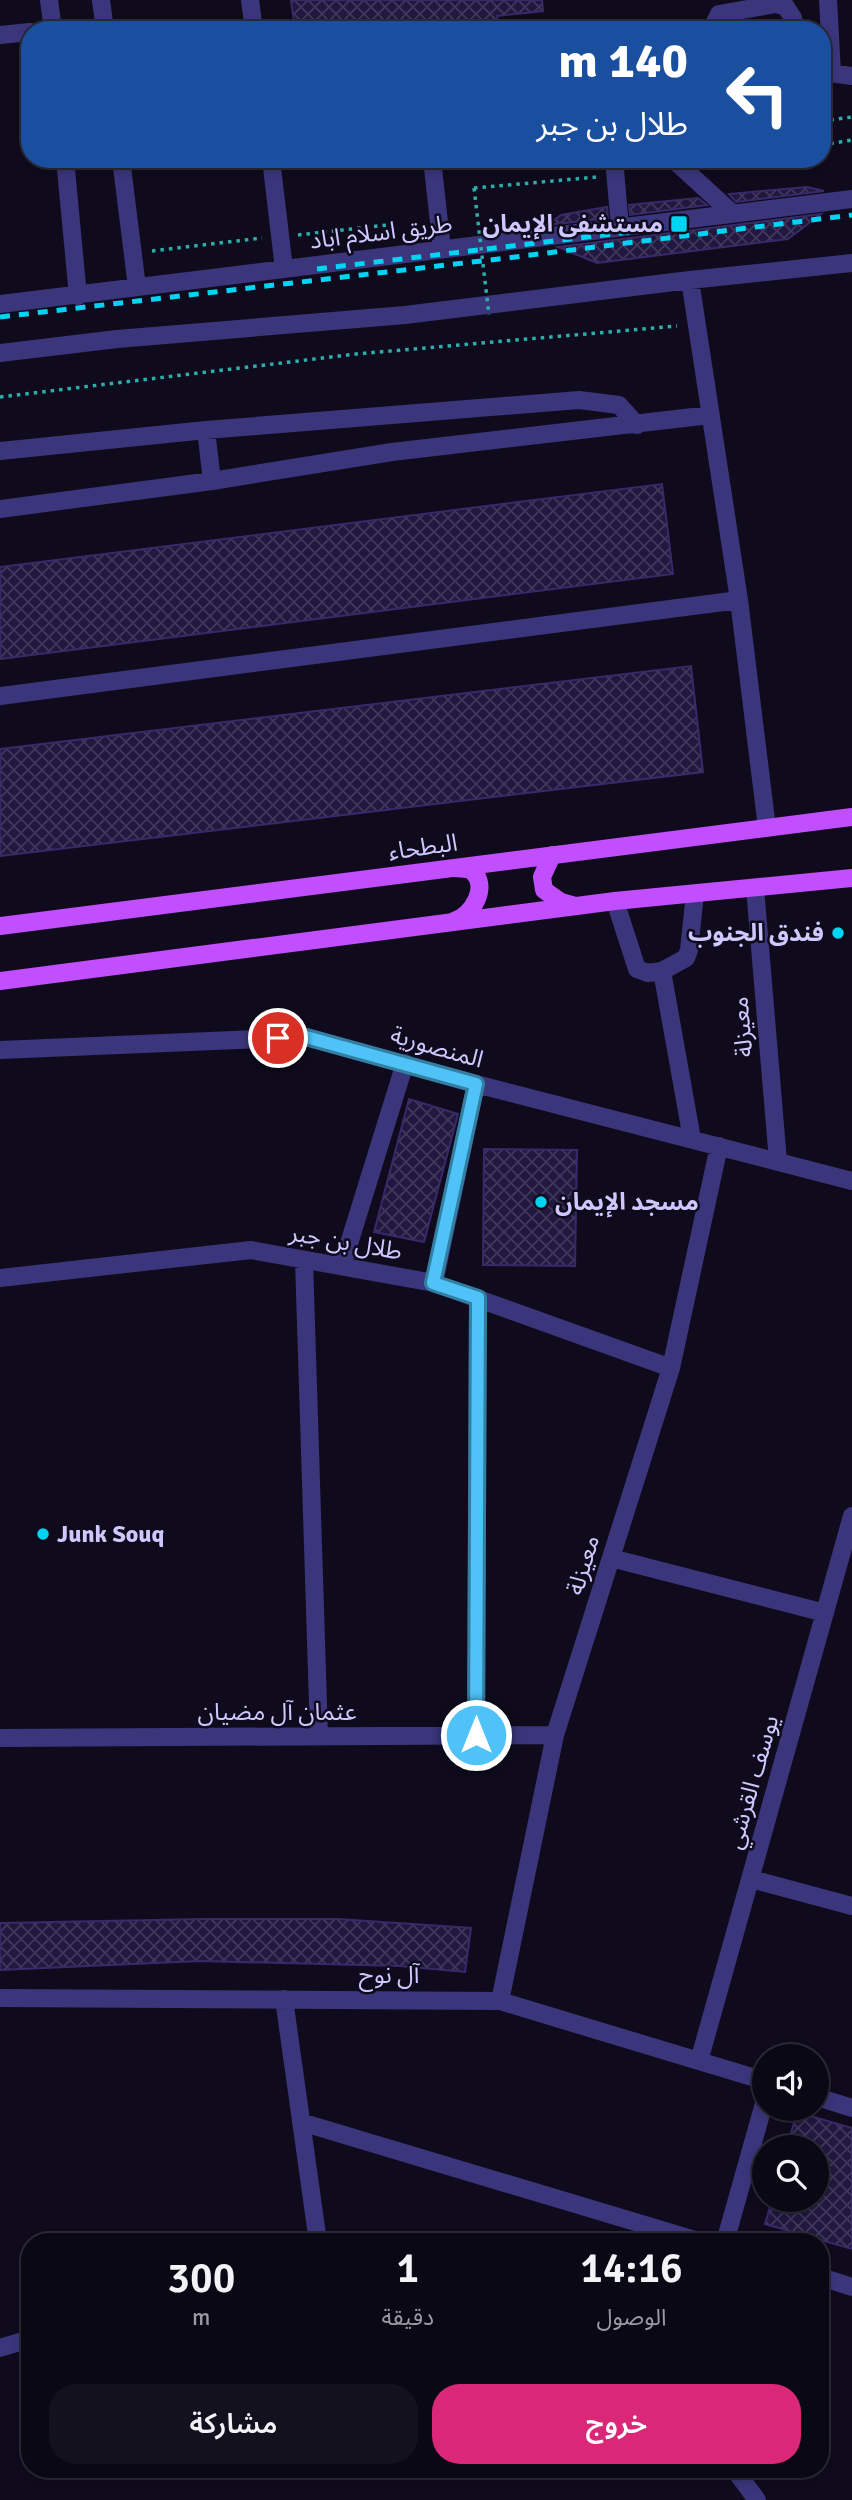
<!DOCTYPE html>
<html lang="ar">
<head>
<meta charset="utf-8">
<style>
  :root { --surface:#0b0816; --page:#14111f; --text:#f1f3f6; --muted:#9a9aa1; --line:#2b2935; --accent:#db2777 }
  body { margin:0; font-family:Signika,"Noto Sans Arabic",sans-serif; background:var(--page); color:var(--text); direction:rtl; height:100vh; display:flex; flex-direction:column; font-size:26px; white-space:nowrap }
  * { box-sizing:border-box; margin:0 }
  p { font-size:23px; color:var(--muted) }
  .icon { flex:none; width:38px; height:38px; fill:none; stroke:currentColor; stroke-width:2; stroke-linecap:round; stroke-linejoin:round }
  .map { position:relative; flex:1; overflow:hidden; direction:ltr }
  .side { position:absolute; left:21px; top:2233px; width:808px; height:245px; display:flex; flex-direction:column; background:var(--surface); border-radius:28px; box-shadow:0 4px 10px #0003,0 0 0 2px var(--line); direction:rtl }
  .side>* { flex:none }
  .banner { position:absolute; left:21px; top:21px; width:810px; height:147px; border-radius:28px; box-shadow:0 4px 10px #0003,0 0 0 2px var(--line); direction:rtl; background:#1a4fa0; color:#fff; overflow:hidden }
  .tools { position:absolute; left:752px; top:2044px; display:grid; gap:14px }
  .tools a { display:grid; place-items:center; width:77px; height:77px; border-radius:50%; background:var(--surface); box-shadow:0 4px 10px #0003,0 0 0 2px var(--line); font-size:35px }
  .pin { position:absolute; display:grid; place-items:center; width:60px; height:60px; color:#fff; margin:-30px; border:4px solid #fff; border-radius:50%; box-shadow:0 2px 7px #0007 }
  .me { position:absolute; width:77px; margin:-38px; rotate:0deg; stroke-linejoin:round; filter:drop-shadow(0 0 5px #0008) }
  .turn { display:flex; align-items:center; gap:24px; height:147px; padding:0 28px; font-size:32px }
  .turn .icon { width:91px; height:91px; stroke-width:2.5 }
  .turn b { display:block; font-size:49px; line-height:60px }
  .eta { display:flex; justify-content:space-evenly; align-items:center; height:119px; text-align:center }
  .eta b { font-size:42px; font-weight:600; line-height:49px }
  .primary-button { display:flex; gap:14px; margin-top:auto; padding:14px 28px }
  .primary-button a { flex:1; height:80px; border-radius:28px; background:var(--accent); color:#fff; font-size:28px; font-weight:600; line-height:80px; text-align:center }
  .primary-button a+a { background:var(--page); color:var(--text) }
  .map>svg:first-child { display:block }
</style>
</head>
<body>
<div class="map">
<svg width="852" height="2500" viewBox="0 0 852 2500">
  <defs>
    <pattern id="building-cross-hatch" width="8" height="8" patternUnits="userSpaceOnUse" patternTransform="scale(1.75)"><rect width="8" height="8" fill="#20183e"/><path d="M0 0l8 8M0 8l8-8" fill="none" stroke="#3f385b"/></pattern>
  </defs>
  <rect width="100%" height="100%" fill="#0f0b1d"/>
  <!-- building -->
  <path fill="url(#building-cross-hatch)" stroke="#38296a" stroke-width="2" d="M291,0H542L543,11L497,16L499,30H295Z
    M807,187L824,191L736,202L729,194Z
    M698,198L707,205L630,215L629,205Z
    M607,207L608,218L547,225L561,215Z
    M821,214L788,239L597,263L558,247Z
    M662,484L673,574L0,659V567Z
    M691,666L703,772L0,856V749Z
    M409,1099L458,1114L424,1242L374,1232Z
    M484,1149L577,1150L575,1266L483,1265Z
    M203,1919H338L471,1928L465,1972L400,1966L200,1961L0,1970V1923Z
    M797,2112L852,2128V2249L765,2224L772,2200H817V2147H787Z"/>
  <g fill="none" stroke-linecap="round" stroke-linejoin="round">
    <!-- path -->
    <path stroke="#2caeaa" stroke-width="3.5" stroke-dasharray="3.5 5" stroke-linecap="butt" d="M822,121L852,117
      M822,145L852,140
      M705,165L738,159
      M474,188L597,177
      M298,235L396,224
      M152,251L262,238
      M0,397L356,354L677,326"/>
    <!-- minor -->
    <path stroke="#3b367c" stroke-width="18" d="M49,0L53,30
      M101,0L105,30
      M250,0L254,30
      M828,0L832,73
      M711,30L719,14L776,4L786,7L793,18L795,30
      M0,35L30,32
      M822,72L852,76
      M65,159L78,296
      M121,159L137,287
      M271,159L284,269
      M416,159H417
      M432,159L442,249
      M614,159L620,227
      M673,159L733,214
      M690,280L739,600L767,828
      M0,304L852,199
      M0,353L117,339L405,315L690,280L852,263
      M206,430L212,481
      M0,451L206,430L579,400L619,405L637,425
      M0,509L212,481L392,452L710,415
      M0,696L739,600
      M755,888L778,1161
      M615,901L637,969L648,973L662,971L686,958L689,950L695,894
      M662,971L692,1139
      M0,1050L306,1037L476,1084L852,1181
      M304,1260L319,1736
      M342,1266L405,1063
      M0,1278L251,1250L434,1283L671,1368
      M434,1283L476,1084
      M611,1558L825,1613
      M476,1735L478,1298
      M0,1738L555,1735
      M751,1879L852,1906
      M0,1998L500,2001L765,2081
      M284,1999L318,2242
      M500,2001L555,1735L671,1368L719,1146
      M699,2061L852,1516
      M817,2097L852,2108
      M301,2122L702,2242
      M725,2242L765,2100
      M821,2277L852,2287
      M0,2348L30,2339
      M734,2469L757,2500"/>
    <!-- major -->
    <path stroke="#c24fff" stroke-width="18" d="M552,855L542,877L544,890L561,902L575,906
      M454,921C472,916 490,886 472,871C468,868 461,869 455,868
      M0,926L852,817
      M0,981L615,901L852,878"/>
    <!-- rail -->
    <path stroke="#00d4f3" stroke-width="5" stroke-dasharray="10 9" stroke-linecap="butt" d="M317,269L630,232
      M0,317L507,258L852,215"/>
    <!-- path-bridge -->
    <path stroke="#2caeaa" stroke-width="3.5" stroke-dasharray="3.5 5" stroke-linecap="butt" d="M474,188L489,315"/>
  </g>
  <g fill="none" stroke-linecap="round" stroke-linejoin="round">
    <defs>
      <path id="route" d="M278,1038L306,1037L476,1084L433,1283L478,1298L476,1735"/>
    </defs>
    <!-- route casing -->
    <use href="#route" stroke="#337fa1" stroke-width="18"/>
    <!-- route -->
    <use href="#route" stroke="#4fc3f7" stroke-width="12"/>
  </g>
  <!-- markers -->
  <g fill="#00d4f3" stroke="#0f0b1d" stroke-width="2.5">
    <rect x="670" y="215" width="18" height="18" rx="3.5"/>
    <circle cx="838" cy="933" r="7"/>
    <circle cx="541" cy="1202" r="7"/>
    <circle cx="43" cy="1534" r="7"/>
  </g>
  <g text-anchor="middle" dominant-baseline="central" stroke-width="5" stroke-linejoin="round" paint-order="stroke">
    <!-- poi labels -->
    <g font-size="24" font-weight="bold" fill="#cfc8ff" stroke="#0f0b1d" text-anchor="end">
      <text x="663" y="224">مستشفى الإيمان</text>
      <text x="824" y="933">فندق الجنوب</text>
      <text x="555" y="1202" text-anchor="start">مسجد الإيمان</text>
      <text x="57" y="1534" text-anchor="start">Junk Souq</text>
    </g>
    <!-- street labels -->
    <g font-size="24" fill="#cfc8ff" stroke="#0f0b1d">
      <text transform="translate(381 232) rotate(-7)">طريق اسلام اباد</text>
      <text transform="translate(423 847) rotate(-8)">البطحاء</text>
      <text transform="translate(742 1027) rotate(-95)">معيزلة</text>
      <text transform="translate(437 1047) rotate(16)">المنصورية</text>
      <text transform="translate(346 1242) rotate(10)">طلال بن جبر</text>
      <text transform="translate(583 1565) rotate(-73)">معيزلة</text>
      <text x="277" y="1712">عثمان آل مضيان</text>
      <text transform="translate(752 1782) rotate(-74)">يوسف القرشي</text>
      <text x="389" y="1975">آل نوح</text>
    </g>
  </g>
</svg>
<div class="tools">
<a><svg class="icon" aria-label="sound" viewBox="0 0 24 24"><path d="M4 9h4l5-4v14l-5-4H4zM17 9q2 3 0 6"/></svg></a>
<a><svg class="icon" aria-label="search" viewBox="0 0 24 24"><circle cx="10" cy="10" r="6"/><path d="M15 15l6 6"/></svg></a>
</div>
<div class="pin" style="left:278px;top:1038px;background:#d93025"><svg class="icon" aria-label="arrive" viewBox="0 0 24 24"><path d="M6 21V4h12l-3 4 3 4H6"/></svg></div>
<svg class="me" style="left:476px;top:1735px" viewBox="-20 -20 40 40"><circle r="17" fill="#4fc3f7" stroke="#fff" stroke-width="3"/><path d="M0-11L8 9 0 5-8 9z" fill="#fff"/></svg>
<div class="banner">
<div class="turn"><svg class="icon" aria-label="left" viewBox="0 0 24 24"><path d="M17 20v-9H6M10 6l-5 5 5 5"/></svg><div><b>140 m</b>طلال بن جبر</div></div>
</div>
<section class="side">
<div class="eta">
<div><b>14:16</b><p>الوصول</p></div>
<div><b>1</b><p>دقيقة</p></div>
<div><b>300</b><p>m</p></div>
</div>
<div class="primary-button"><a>خروج</a><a>مشاركة</a></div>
</section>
</div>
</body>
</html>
